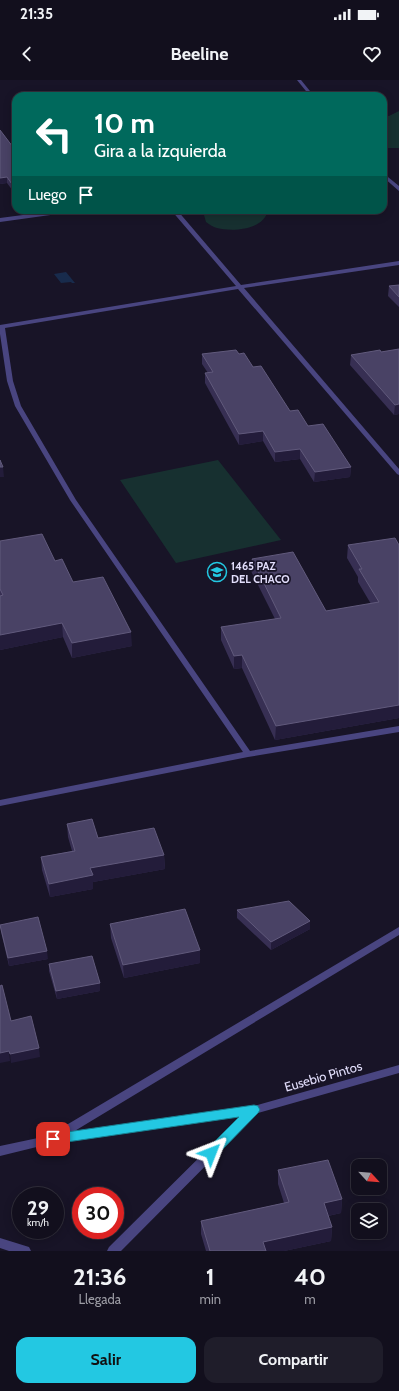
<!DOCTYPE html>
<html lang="es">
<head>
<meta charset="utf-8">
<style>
  :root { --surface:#120f1d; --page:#1f1d2a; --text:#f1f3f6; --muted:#9c9ca4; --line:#312f3b; --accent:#23c8e2 }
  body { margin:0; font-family:Cabin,sans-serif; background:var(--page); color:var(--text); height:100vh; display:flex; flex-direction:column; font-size:15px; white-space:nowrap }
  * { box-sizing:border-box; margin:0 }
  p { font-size:13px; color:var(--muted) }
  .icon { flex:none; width:22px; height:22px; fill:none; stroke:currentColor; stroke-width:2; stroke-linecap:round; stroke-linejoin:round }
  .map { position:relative; height:1171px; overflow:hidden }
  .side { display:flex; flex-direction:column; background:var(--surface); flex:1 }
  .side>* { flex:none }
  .hud { position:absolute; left:12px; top:12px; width:375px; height:122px; border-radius:12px; box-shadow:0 2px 10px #0003,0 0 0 1px var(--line); background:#00695c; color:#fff; overflow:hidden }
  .needle { width:26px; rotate:116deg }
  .tools { position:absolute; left:351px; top:1079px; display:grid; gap:8px }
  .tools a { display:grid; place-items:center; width:36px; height:36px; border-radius:8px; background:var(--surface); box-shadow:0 2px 10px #0003,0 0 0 1px var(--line); font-size:20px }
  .speed { position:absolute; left:12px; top:1107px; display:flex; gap:8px; font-size:20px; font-weight:700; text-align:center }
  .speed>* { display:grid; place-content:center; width:52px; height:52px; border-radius:50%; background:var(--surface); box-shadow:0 2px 10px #0003,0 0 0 1px var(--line); line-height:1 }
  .speed small { font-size:10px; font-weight:400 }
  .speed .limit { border:6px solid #d22; background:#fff; color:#111 }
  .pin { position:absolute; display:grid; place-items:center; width:34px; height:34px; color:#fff; margin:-17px; border-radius:8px; box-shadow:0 2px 6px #0006 }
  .me { position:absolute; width:44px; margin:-22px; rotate:45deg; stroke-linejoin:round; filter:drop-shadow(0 0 3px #0008) }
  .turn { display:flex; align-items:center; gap:14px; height:84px; padding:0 16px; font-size:18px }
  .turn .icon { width:52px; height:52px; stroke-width:2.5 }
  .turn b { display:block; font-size:28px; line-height:34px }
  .then { display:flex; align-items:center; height:38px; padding:0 16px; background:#0003; gap:8px; font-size:15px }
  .eta { display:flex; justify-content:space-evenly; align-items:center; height:68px; text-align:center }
  .eta b { font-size:24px; font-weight:800; line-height:28px }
  .action { display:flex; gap:8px; margin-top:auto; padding:8px 16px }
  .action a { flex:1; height:46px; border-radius:12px; background:var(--accent); color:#111; font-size:16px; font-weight:800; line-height:46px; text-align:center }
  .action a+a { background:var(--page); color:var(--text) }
  .status { display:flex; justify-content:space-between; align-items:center; height:28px; padding:0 20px; background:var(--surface); direction:ltr }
  .status svg { height:11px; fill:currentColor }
  header { display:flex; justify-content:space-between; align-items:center; height:52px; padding:0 16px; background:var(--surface); font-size:18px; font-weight:800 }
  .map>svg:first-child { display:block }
</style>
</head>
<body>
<div class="status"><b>21:35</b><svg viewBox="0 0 49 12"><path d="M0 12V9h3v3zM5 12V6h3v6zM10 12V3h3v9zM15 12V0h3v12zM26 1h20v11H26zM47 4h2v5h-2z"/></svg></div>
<header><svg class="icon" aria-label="back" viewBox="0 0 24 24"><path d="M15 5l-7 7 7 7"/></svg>Beeline<svg class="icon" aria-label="heart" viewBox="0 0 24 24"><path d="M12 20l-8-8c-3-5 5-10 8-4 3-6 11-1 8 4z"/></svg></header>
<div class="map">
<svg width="399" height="1171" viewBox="0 0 399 1171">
  <rect width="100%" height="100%" fill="#181427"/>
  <!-- green -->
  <path fill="#173030" d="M399,31V68H383V36H389Z
    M194,130H268C264,150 233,152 217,148C213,147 209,144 206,142L204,135Z
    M218,380L281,460L176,483L120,400Z"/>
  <!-- water -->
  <path fill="#182b4c" d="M66,192L75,203H72L71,202L61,203L54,194Z"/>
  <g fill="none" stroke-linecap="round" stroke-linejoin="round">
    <!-- minor -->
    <path fill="#494580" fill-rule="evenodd" d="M61,130H75L72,132L0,142V138Z
      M171,130H177L241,205L399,181V185L244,208L399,389V395L397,394L238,209L5,248L13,301L21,326L76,420L250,671L399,646V652L248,677L0,726V720L243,672L70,420L15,326L7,301L0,254V245L236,206Z
      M399,847V855L73,1052L254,1026L399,985V993L258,1033L121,1171H107L109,1167L241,1036L53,1063L0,1076V1066L52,1055L53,1053Z
      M0,1158L29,1167L31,1171H9L0,1168Z"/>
    <!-- tertiary -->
    <path fill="#494580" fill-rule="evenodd" d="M297,0H301L314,16H310Z
      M383,93L399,106V111L383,97Z"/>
  </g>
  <!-- wall -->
  <path fill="#372f53" d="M0,50L16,71V115L7,103L0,104Z
    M399,205V227L388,216L389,206Z
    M399,269V334L394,335L350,285L351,275L381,272Z
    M202,274H239L253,287L290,331L308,346L351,387L350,397L314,402L300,379L275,382L263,361L239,365L205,303V293H208L202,284Z
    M0,461L55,481L73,502L132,566L72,578L63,557L0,570Z
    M348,465H399V638L275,660L242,588L234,589L221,560V547L275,539L251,491L252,479L326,531L371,524L358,502V497L347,478Z
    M67,744L98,758L164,775L165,789L93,802V809L50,817L42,790L41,777L72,771L68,757Z
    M237,830L310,849L271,870L237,838Z
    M110,844L200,883L124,898L111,858Z
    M0,845L48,879L9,886L1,852Z
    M49,884L100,903V911L57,919L49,891Z
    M278,1090L342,1119L341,1133L328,1136L332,1147L331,1161L284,1171H206L201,1154V1141L284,1123L278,1104Z"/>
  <!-- shaded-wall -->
  <path fill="#231c3a" d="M7,97V103L0,104V98Z
    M399,324V334L394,335L395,325Z
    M263,351V361L239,365V354Z
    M300,369V379L275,382V372Z
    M0,387H3L4,397H0Z
    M351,387L350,397L314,402L315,392Z
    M62,543L63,557L0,570V555Z
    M131,552L132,566L72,578V563Z
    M242,575V588L234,589V576Z
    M399,625V638L275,660L276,646Z
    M164,775L165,789L93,802V809L50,817L49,804L90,788Z
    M310,841V849L271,870V862Z
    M200,870V883L124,898L123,885Z
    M47,871L48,879L9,886L8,878Z
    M100,903V911L57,919L56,911Z
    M39,968L40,977L11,983L10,974Z
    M9,971L10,981L0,983V973Z
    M342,1119L341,1133L323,1137L324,1123Z
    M332,1147L331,1161L284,1171H263V1162Z"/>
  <!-- building -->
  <path fill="#494265" stroke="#615a7c" d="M0,50L16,71V110L7,97L0,98Z
    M399,205V217L389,206Z
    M399,269V324L395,325L351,275L380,270L381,272Z
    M236,270L239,274L244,273L253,287L261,286L290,331L298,330L308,346L323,344L351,387L315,392L300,369L275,372L263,351L239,354L205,293L213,292L202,274Z
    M0,380L3,387H0Z
    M42,454L55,481L62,479L73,502L103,497L131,552L72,563L62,543L0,555V516L3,515L0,509V461Z
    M395,458L399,465V625L276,646L242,575L234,576L221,547L281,538L252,479L293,472L326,531L379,522L359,489H362L348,465Z
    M92,739L98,758L154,748L164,775L90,788L93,795L49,804L41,777L75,771L67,744Z
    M289,821L310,841L271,862L237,830Z
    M185,829L200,870L123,885L110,844Z
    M38,837L47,871L8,878L0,845Z
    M92,876L100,903L56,911L49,884Z
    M2,905L11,941L31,936L39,968L10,974L9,971L0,973V906Z
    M328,1080L342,1119L324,1123L332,1147L263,1162L266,1171H210L201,1141L289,1122L278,1090Z"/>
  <!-- route -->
  <path fill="#23c8e2" stroke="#178293" d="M254,1025L258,1026L260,1030L258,1033L215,1077L211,1078L206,1077L204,1073L206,1070L239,1037L53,1064L48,1062L47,1059L48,1055L53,1054Z"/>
  <!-- icons -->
  <defs>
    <symbol id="school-ring" viewBox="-11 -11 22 22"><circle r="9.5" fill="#181427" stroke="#23c8e2" stroke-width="1.5"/><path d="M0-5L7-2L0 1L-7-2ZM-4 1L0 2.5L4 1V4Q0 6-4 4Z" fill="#23c8e2"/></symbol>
  </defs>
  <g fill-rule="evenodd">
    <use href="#school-ring" x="206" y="481" width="22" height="22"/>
  </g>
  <g text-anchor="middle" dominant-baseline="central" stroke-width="3.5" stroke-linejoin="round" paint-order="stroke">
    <!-- poi labels -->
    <g font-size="11" font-weight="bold" fill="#e2defb" stroke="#181427" text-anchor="start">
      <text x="231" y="486">1465 PAZ<tspan x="231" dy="13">DEL CHACO</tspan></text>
    </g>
    <!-- near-street labels -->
    <g font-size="13" fill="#e2defb" stroke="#181427">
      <text transform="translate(323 996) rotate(-16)">Eusebio Pintos</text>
    </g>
  </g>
</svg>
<div class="tools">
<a><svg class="needle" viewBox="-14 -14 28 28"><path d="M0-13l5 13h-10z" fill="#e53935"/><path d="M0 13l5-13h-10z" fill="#9c9ca4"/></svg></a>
<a><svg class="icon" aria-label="layers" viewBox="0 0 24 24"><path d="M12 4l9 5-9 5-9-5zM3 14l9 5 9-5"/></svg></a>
</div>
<div class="speed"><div>29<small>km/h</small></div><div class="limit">30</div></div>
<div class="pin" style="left:53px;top:1059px;background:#d93025"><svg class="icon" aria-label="arrive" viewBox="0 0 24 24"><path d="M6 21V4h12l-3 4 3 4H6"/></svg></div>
<svg class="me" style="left:211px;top:1073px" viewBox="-20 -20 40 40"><path d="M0-17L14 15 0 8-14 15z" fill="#23c8e2" stroke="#fff" stroke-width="4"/></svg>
<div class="hud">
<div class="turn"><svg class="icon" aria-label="left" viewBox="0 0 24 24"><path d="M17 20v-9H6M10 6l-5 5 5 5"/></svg><div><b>10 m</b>Gira a la izquierda</div></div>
<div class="then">Luego<svg class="icon" aria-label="arrive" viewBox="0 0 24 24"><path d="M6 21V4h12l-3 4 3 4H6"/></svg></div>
</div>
</div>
<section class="side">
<div class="eta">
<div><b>21:36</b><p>Llegada</p></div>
<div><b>1</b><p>min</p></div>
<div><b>40</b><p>m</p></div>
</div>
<div class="action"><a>Salir</a><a>Compartir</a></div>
</section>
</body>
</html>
